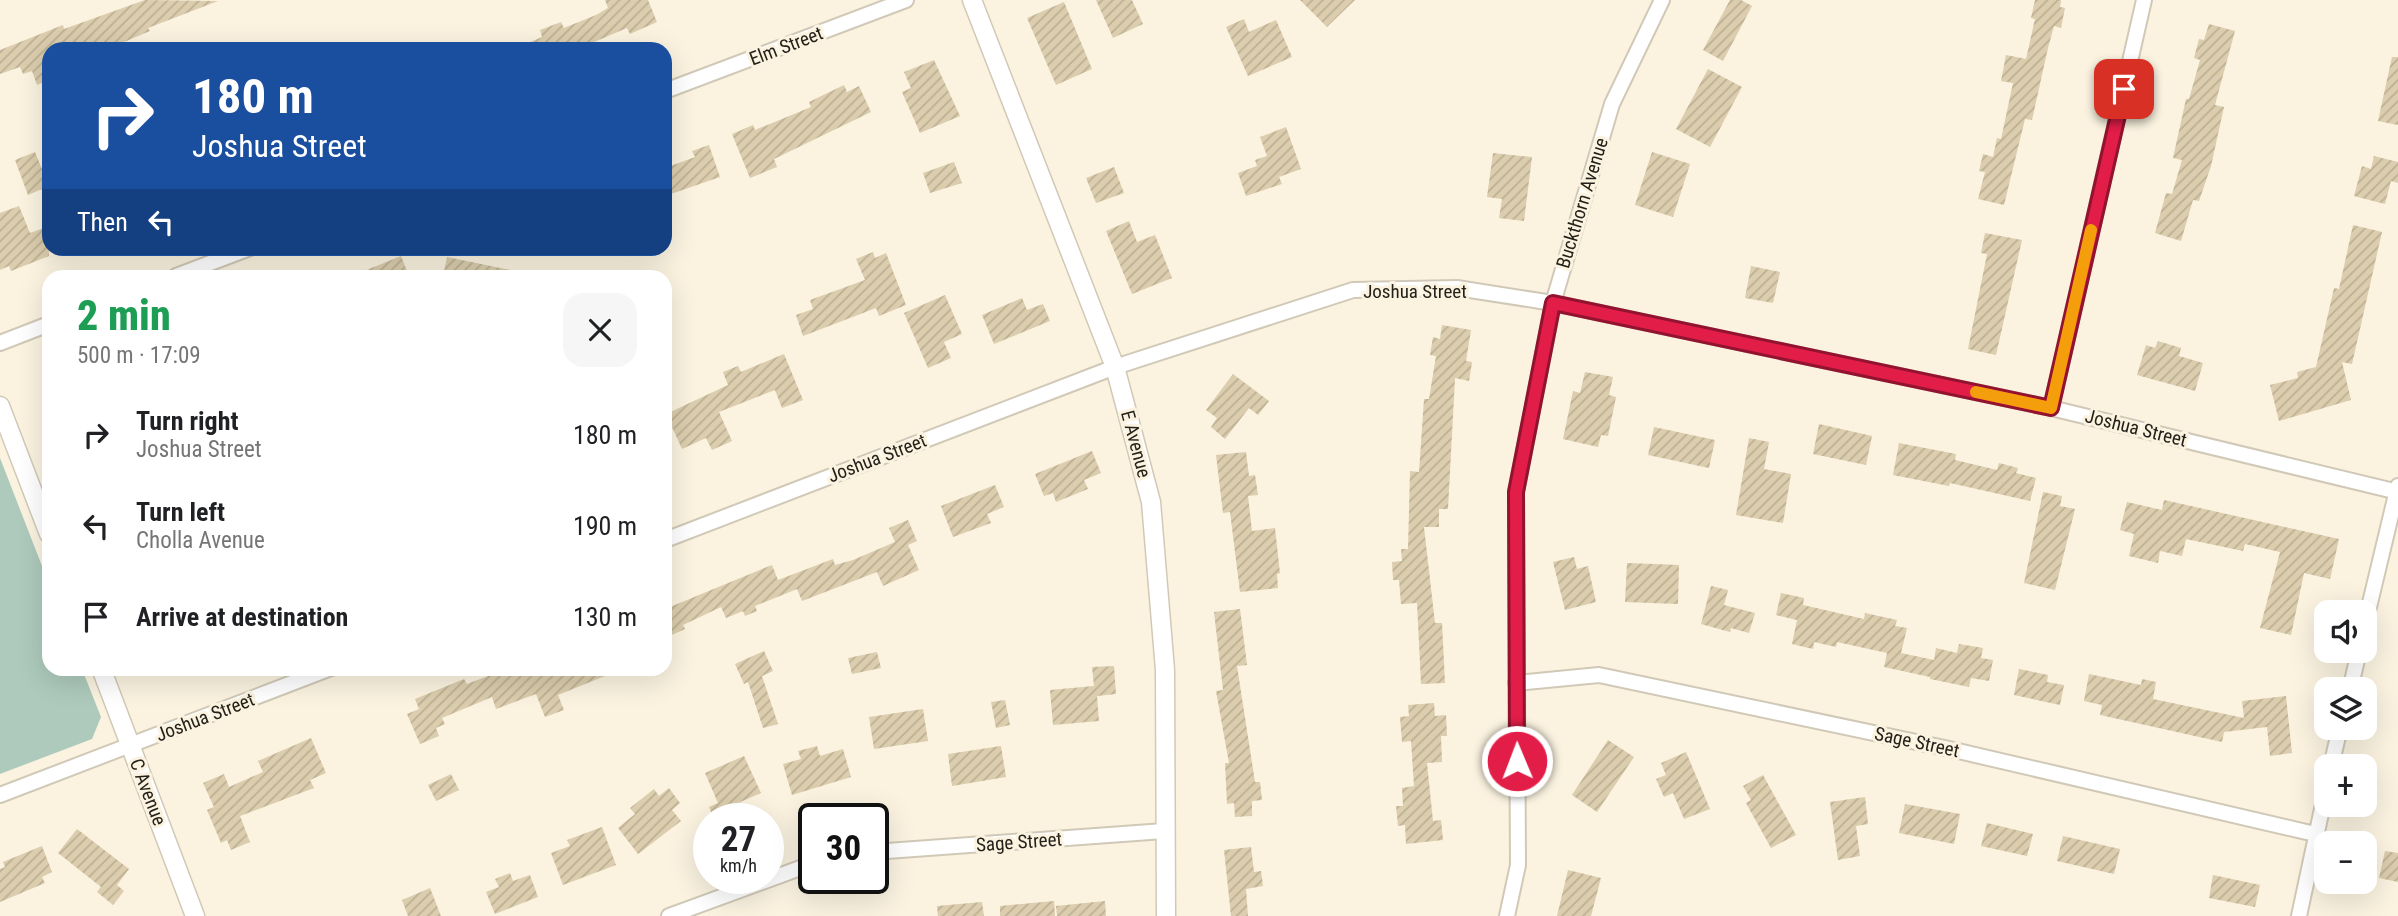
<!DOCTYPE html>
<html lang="en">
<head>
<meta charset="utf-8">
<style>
  :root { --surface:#fff; --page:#f6f6f6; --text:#202124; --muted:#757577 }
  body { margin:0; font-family:"Roboto Condensed",sans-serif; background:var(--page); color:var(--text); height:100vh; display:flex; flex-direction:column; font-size:26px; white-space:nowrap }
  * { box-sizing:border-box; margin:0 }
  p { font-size:23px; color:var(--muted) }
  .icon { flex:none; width:38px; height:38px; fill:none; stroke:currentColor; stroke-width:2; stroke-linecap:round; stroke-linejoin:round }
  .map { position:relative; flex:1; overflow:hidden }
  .details { position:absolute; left:42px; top:270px; width:630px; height:406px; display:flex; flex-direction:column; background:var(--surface); border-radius:21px; box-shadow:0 7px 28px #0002 }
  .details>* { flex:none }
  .banner { position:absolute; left:42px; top:42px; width:630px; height:214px; border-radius:21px; box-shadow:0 7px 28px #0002; background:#1a4fa0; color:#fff; overflow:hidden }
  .controls { position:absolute; left:2314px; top:600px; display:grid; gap:14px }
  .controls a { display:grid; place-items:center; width:63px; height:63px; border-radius:14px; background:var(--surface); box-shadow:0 7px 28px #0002; font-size:35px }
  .speed { position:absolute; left:693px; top:803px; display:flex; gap:14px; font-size:35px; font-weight:700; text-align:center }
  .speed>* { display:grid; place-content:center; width:91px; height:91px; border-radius:50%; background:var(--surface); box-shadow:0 7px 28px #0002; line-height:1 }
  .speed small { font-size:18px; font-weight:400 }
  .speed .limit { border:4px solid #111; border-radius:10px; background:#fff; color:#111 }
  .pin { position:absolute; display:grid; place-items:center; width:60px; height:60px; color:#fff; margin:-30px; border-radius:14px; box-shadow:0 4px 10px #0006 }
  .me { position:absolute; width:77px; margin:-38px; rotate:359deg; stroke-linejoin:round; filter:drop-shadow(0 0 5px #0008) }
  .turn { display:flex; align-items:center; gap:24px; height:147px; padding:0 35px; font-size:32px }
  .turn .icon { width:91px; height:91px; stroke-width:2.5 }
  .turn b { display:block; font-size:49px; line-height:60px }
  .then { display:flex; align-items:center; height:66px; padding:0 35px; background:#0003; gap:14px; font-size:26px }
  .round { display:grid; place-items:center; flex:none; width:74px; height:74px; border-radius:21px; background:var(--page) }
  .headline { display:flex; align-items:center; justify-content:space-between; height:119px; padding:0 35px }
  h1 { font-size:42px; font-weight:800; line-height:52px; color:#1e9e55 }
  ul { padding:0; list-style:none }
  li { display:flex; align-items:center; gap:21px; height:91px; padding:0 35px }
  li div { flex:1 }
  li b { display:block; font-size:26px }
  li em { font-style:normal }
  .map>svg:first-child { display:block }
</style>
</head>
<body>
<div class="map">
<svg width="2398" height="916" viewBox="0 0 2398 916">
  <defs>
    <pattern id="building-hatch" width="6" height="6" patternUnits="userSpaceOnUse" patternTransform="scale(1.75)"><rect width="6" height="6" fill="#dbcdad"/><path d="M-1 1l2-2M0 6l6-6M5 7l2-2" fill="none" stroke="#bcb094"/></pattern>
  </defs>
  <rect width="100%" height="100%" fill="#fbf3e0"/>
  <!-- green -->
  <path fill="#adcabc" d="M0,458L49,584V668L82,669L101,717L92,739L0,774Z"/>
  <!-- building -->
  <path fill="url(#building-hatch)" d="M145,0L218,1L148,28L150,31L117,45L118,49H49V80L37,85L32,71L23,74L20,67L0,74V50L63,25L64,29Z
    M605,0H648L657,22L630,34L627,28L587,45L589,49H514L542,37L540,30L561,22L564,28L596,15L608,8Z
    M1096,0H1132L1143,24L1113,38Z
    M1300,0H1355L1327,27Z
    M1730,0H1741L1752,6L1723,61L1703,50Z
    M2035,0H2061L2060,7L2065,8L2061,28L2054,26L2048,48L2032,120L2025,119L2004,205L1978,199L1985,172L1979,171L1983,154L1993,157L1997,138L2001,139L2013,83L2001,81L2006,55L2026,59L2035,19L2031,18Z
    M1064,2L1092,69L1056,85L1027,18Z
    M1244,19L1249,32L1276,20L1292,57L1248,76L1226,27Z
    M2209,24L2235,31L2215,105L2224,107L2211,166L2199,201L2193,200L2181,241L2155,233L2166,193L2172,194L2182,160L2173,158L2186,99H2189L2200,60L2194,58L2199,39L2204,40Z
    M2392,57H2398V125L2378,121Z
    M934,60L960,116L920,133L902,92L911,88L904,72Z
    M1708,69L1742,87L1710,147L1676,129Z
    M844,85L847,92L859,86L871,112L774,159L777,167L750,178L732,134L753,125L755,130L811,107L809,102Z
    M1286,127L1301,169L1279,177L1282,184L1246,196L1238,173L1257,166L1255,160L1267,156L1260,137Z
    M709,145L720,177L665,196V168L695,157L692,151Z
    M35,152L49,186L28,195L15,160Z
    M1652,152L1690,164L1673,217L1635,205Z
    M1493,153L1532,157L1524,221L1499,218L1502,199L1487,197Z
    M2374,156L2398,162V183L2391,181L2385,204L2354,196L2362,166L2371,169Z
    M954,162L962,183L930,193L923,173Z
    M1114,167L1124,193L1096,203L1086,178Z
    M19,206L30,233L49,226V256L11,271L9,266L0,270V213Z
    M1129,221L1137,242L1155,235L1172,278L1132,294L1106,231Z
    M2353,225L2382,232L2352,364L2342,362L2351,400L2279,421L2270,385L2298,378L2297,372L2316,367L2334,288L2339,289Z
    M1985,233L2022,240L1996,355L1968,349L1987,254L1981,253Z
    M873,252L875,258L886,253L906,305L879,316L876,308L803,336L796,315L813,309L810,300L865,280L856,259Z
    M401,256L409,276H352Z
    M447,257L510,270V276H443Z
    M1751,266L1780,272L1773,303L1745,298Z
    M945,295L962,334L944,342L951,358L928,368L904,313Z
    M1022,298L1027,310L1043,304L1050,321L994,344L982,315Z
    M1442,325L1471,330L1466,361L1472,362L1469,381L1455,378L1448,509H1439V527H1424L1435,623H1442L1445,683L1421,684L1417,603L1401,604L1399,580H1393L1392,562L1402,561L1401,549H1408L1410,471L1419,472L1424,399H1429L1436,356L1430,355L1433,337L1440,339Z
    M2158,341L2181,348L2179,356L2203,363L2195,391L2137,375L2146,345L2155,348Z
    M784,354L803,400L782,408L775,390L719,412L732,441L712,450L706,438L682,449L666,414L728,385L723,372L738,366L741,372Z
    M1585,372L1613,377L1609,395L1616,397L1608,436L1601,435L1598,447L1563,439L1573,391L1580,393Z
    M1233,374L1269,401L1258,415L1249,408L1225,439L1211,427L1217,418L1206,410Z
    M1819,424L1872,436L1866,465L1813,454Z
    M1654,427L1715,440L1709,468L1648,455Z
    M1749,438L1769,442L1764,469L1791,474L1783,523L1736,515Z
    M1899,443L1956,454L1955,460L1997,470L1999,463L2018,468L2016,473L2036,478L2030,501L1950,483L1949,486L1893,475Z
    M1092,451L1101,473L1084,480L1088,489L1056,502L1053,493L1044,496L1035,474Z
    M1246,452L1249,476L1255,475L1258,495L1248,496L1252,531L1275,528L1280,573L1277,574L1278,588L1240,592L1230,512L1223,513L1216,455Z
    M995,485L1004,507L987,514L991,523L953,537L941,506Z
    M2043,492L2062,496L2060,506L2075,509L2055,590L2024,583Z
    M2164,500L2339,539L2330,579L2304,573L2291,635L2260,628L2280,552L2245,544L2243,551L2186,539L2182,556L2160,551L2158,563L2129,556L2134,534L2120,530L2127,502L2162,510Z
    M908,520L917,541L908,545L919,570L883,586L877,572L802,601L797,589L755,606L757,611L745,616L743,611L726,618L721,607L683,625L685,629L665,638V609L772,565L778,580L833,559L835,565L853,560L895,542L889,528Z
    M1574,557L1577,569L1588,566L1596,602L1565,610L1553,562Z
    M1627,563L1679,565L1678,604L1625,602Z
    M1711,586L1728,590L1724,605L1755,613L1749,633L1731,628L1730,632L1701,624Z
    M1781,593L1804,598L1803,605L1864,619L1865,613L1897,620L1895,626L1907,628L1901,653L1934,660L1936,648L1957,653L1959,644L1983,648L1981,658L1993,660L1989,681L1971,678L1969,687L1930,679V677L1884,667L1887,653L1837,642L1836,647L1814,642L1813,649L1792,644L1797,620L1776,615Z
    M1240,609L1247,665L1237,666L1255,782H1260L1262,800L1252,801V816L1235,817L1234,803L1227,804L1225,763H1229L1216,691L1223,690L1214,612Z
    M764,651L773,671L762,676L778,724L763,728L748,682L744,684L735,664Z
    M877,652L881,668L852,674L848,658Z
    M1114,666L1116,694L1097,696L1099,721L1053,725L1050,690L1094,686L1092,667Z
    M509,668L622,669L558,695L564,710L545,717L536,694L496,709L492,697L442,718L445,724L436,728L439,736L420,744L407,714L419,709L415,699L464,679L467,684Z
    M2019,669L2048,675L2047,682L2064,685L2060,705L2014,695Z
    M2089,674L2141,685L2142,679L2156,682L2153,699L2244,718L2242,701L2286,696L2292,753L2270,756L2267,727L2224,732L2222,742L2100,715L2102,705L2084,701Z
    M1005,700L1010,725L996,728L991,702Z
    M1434,703L1435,716L1446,715L1447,736H1441L1442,762L1427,763L1433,821L1441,820L1443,840L1406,844L1405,825L1398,826L1396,806H1403L1402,788L1414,786L1411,741L1402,742L1400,717L1409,716L1408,705Z
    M923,709L928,741L874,749L869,717Z
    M311,738L326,773L310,780L314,788L240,816L250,842L231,850L227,840L221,843L207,810L214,807L203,783L224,774L229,787L263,772L258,761Z
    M1608,740L1634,757L1597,812L1572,795Z
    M817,746L820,756L843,749L851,777L792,795L783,764L801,759L798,751Z
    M1001,746L1006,777L952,786L948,754Z
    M1686,752L1710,809L1684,819L1673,793L1664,797L1656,779L1666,775L1661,763Z
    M744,756L761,793L738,803L743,815L734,819H714L709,807L718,803L705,773Z
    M451,774L459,790L436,801L428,785Z
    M1763,775L1796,835L1771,848L1746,803L1751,800L1743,786Z
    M669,788L680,803L672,810L681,821L638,854L618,828L635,814L630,808L654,789L659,796Z
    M1865,797L1868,824L1856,826L1860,856L1838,860L1830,802Z
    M1905,804L1960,814L1954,844L1899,833Z
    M1987,823L2033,834L2027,856L1981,846Z
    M602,827L616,865L563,885L551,853L570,846L567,840Z
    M77,829L129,869L117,885L124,891L113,905L97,892L101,887L58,853Z
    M2063,836L2120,849L2114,874L2057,861Z
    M42,846L52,872L42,877L45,883L0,902V869L5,867L3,862Z
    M1251,847L1254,872L1261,871L1263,886L1246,889L1248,916H1231L1224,850Z
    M2385,851L2398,853V882L2379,878Z
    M1568,870L1601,878L1591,916H1557Z
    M510,873L513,881L530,875L538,897L495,914L486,892L499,887L495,879Z
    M2213,875L2260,885L2255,907L2209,898Z
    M430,888L441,916H408L402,900Z
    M1054,901L1055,916H1000V906Z
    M1105,901L1106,916H1057L1056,906Z
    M982,902L984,916H938L937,906Z"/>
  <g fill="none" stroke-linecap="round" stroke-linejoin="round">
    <defs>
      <path id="minor" d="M665,91L906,0
        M176,276L250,248
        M0,343L49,324
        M2051,408L2144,0
        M665,540L1115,367L1353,290L1457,288L1553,303L2051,408L2398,492
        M2364,628L2398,486
        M1516,683L1599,675L1954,750L2315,834
        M2350,690L2359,651
        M2331,766L2340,728
        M0,795L331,668
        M873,852L1164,831
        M669,916L814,863
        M1507,916L1518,865L1516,492L1553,303L1612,104L1662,0
        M2299,916L2326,790"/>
      <path id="tertiary" d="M972,0L1115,367L1151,502L1165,670L1166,916
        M0,406L49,534
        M101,668L195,916"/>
    </defs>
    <!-- minor casing -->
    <use href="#minor" stroke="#d1c9b7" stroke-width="18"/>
    <!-- tertiary casing -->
    <use href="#tertiary" stroke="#d1c9b7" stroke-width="21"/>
    <!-- minor -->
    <use href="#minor" stroke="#fff" stroke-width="14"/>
    <!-- tertiary -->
    <use href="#tertiary" stroke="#fff" stroke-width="18"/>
  </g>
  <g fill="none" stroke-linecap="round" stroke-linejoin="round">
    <defs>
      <path id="route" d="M1517,761L1516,492L1553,303L2051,408L2124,89"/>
    </defs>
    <!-- route casing -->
    <use href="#route" stroke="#92132f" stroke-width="18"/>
    <!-- route -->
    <use href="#route" stroke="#e11d48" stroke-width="12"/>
    <!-- slow -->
    <path stroke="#f59e0b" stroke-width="12" d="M1976,392L2051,408L2091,230"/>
  </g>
  <g text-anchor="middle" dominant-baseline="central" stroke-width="6" stroke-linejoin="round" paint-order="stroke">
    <!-- street labels -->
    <g font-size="19" fill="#24211a" stroke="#fbf3e0">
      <text transform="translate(786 46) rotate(-21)">Elm Street</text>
      <text transform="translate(1582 203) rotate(-73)">Buckthorn Avenue</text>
      <text x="1415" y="291">Joshua Street</text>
      <text transform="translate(2136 428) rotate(14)">Joshua Street</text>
      <text transform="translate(1136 444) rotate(75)">E Avenue</text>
      <text transform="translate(877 458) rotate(-21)">Joshua Street</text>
      <text transform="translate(205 717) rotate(-21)">Joshua Street</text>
      <text transform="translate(1917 742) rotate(12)">Sage Street</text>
      <text transform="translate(148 792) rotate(69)">C Avenue</text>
      <text transform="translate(1019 842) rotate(-4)">Sage Street</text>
    </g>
  </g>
</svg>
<div class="controls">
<a><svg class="icon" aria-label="sound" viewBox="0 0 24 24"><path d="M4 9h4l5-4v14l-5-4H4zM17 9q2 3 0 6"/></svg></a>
<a><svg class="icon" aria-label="layers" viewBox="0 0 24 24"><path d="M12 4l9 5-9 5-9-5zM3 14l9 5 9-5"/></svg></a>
<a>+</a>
<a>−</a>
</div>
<div class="speed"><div>27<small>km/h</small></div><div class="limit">30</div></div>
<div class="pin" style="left:2124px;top:89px;background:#d93025"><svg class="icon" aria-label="arrive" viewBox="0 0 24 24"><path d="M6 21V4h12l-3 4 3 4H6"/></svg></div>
<svg class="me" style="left:1517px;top:761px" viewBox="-20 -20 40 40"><circle r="17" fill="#e11d48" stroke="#fff" stroke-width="3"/><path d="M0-11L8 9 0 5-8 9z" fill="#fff"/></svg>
<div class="banner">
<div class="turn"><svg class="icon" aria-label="right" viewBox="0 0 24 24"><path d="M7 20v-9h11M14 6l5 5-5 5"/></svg><div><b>180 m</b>Joshua Street</div></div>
<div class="then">Then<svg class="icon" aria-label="left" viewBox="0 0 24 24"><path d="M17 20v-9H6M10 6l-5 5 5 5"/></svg></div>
</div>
<section class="details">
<div class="headline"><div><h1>2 min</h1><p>500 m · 17:09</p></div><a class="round"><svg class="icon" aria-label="close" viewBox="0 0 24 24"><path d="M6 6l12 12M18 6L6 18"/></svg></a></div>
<ul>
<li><svg class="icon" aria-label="right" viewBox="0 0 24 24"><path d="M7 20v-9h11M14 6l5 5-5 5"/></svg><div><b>Turn right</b><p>Joshua Street</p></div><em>180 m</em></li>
<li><svg class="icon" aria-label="left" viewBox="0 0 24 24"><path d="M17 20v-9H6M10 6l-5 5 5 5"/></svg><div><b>Turn left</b><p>Cholla Avenue</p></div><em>190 m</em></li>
<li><svg class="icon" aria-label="arrive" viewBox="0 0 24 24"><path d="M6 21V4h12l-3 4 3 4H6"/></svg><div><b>Arrive at destination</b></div><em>130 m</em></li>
</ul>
</section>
</div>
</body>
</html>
